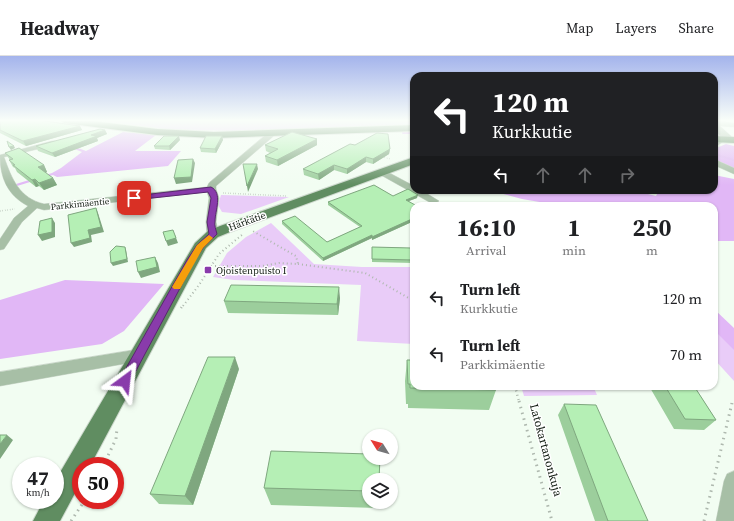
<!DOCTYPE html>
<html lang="en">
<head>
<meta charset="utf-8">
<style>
  :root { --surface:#fff; --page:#f2f2f2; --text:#202124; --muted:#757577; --line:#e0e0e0 }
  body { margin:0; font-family:"Source Serif 4",serif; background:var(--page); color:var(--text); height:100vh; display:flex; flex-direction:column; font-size:15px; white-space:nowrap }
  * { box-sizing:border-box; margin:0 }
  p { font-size:13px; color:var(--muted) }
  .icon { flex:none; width:22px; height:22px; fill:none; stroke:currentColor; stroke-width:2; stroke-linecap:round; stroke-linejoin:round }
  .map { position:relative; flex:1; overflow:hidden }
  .side { position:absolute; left:410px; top:146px; width:308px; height:188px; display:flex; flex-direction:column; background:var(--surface); border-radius:12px; box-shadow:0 1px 3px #0004 }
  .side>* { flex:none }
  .banner { position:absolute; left:410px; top:16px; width:308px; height:122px; border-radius:12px; box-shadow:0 1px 3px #0004; background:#202124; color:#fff; overflow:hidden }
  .needle { width:26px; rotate:307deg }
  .controls { position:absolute; left:362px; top:373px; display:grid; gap:8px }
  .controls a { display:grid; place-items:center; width:36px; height:36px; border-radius:50%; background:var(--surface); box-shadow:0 1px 3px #0004; font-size:20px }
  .speed { position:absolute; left:12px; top:401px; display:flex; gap:8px; font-size:20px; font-weight:700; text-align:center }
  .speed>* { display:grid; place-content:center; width:52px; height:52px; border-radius:50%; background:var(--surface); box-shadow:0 1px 3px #0004; line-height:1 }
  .speed small { font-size:10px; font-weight:400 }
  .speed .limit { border:6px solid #d22; background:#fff; color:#111 }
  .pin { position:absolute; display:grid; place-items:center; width:34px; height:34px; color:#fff; margin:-17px; border-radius:8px; box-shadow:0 2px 6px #0006 }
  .me { position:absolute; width:44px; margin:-22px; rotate:30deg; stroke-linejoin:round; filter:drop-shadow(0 0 3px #0008) }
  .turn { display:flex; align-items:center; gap:14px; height:84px; padding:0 16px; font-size:18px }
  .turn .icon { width:52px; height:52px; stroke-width:2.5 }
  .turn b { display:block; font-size:28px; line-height:34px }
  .lanes { display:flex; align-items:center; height:38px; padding:0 16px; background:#0003; justify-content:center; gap:20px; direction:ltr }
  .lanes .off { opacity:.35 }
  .eta { display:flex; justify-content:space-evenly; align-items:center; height:68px; text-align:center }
  .eta b { font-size:24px; font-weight:700; line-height:28px }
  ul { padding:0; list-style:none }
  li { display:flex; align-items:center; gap:12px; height:56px; padding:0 16px }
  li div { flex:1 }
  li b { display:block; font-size:15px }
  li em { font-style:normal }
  header { display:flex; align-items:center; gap:24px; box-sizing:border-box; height:56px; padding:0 20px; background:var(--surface); border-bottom:1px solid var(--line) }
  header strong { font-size:19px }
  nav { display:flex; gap:22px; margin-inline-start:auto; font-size:14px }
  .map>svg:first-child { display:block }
</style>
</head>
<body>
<header>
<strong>Headway</strong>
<nav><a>Map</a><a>Layers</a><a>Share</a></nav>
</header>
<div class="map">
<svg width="734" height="465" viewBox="0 0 734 465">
  <rect width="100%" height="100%" fill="#f2fdf2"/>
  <!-- green -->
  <path fill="#e9ccf8" d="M94,64H414V69L237,75L166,73Z
    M221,139L289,141L241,158L222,156L218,149Z
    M271,167L314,208L362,211H414V288L357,285L361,229L234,224L213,221L227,197L246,181Z
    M714,267L734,287V325L714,303Z
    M521,330H593L597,339L524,340Z"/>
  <!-- forest -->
  <path fill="#e1b7f6" d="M123,76L156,79L135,95H181L168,110L57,121L53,119L17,130L16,128L52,117L61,112L82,96L57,86L60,85L86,95Z
    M726,88L734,90V115L714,105V93Z
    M714,119L734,123V185H714V150H563L522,143L488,134H632L656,140L659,134H714Z
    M65,224L164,228L124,275L102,288L0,303V244Z
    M714,253L734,272V294L714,274Z"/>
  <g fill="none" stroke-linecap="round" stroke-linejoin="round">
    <!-- stream -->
    <path stroke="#deb4f3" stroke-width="2" d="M403,77H414
      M714,98L734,104"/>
    <defs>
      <path id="minor" d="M714,64L734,67V71L720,70L733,82V86H727L714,74Z
        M269,76H275L276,78L216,130V133L219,142L216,166L219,178L217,180L213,181L207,178L206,166L209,142L207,136L44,154L37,152L22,166L4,193L0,194V183L14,162L28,150C7,139 0,121 0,99L52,85H55V89L4,101C12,123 19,142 44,148L207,131L209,127Z
        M714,81H719L723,86L714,91Z
        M714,103L734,112V118L714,109Z
        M382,113L414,130V134H421L439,145L434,148L431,147L379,118L378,116Z
        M140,293L145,295L148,299L145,303L140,305L0,330V316Z
        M734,415V465H716L724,425L727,418Z"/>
      <path id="major" d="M60,64H85L157,73L214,76L414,69V75L214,82L157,79L64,67Z
        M714,80L734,81V87L714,86Z
        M414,101V108L230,176L218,181L206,192L90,410H81V426L60,465H33L44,444H55V425L195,187L208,175L220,170Z"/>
    </defs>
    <!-- minor casing -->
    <use href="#minor" stroke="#ced9ce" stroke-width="1"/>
    <!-- major casing -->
    <use href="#major" stroke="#ced9ce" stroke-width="2"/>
    <!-- path-far4 -->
    <path stroke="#aeb8ae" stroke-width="1" stroke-dasharray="0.5 2" stroke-linecap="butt" d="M382,101L391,103"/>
    <!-- path-far3 -->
    <path stroke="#aeb8ae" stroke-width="1.5" stroke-dasharray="0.5 2" stroke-linecap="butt" d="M223,137L287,140
      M443,147L449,150
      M0,155L15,153"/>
    <!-- path-far2 -->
    <path stroke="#aeb8ae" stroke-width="2" stroke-dasharray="1 3" stroke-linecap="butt" d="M298,208L365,217L414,245
      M211,210H262L279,207L298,208L296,200L251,174
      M183,250L199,229L219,198L243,178"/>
    <!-- path-far1 -->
    <path stroke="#aeb8ae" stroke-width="2.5" stroke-dasharray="1 3.5" stroke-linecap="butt" d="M181,252L183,249
      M515,330L519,346"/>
    <!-- path -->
    <path stroke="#aeb8ae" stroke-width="3" stroke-dasharray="1.5 4.5" stroke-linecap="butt" d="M519,345L552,465
      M103,410L116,383L117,372
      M71,465L85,444
      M704,465L732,347"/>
    <!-- minor -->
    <use href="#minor" fill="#a7bfa6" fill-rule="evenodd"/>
    <!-- major -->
    <use href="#major" fill="#608d61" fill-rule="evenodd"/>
  </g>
  <!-- wall -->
  <path fill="#9cce9c" d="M0,64L80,70L82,74L26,90L0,77Z
    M105,74L107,78L97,82L98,85L55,101L38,95L36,90Z
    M222,80L223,84L216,97L201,96L200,92Z
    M317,83V89L278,110L266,106L265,100L270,97L266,95L265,89Z
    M180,84L170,94L155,93L154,90Z
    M355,89L390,93L389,98L373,108L366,106L347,118L334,114L319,124L304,119L303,113Z
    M5,97L44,109L47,116L45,117L53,122L57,129L44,134L39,130L36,131L17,116L15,112L13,111L9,104H10Z
    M393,140L417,142L409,145L414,150V165L372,184V182L323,205L282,168V165L327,186L360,171L328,149V146Z
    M414,187V200H413V207L372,206V191L410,192Z
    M340,242L338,259L228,257L224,245Z
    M407,304L496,334L489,354L408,352V348H406L405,325Z
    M239,313L193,449L159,448L150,438Z
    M649,330H694L716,364L704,374L674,373Z
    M564,348L648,465H595L558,359Z
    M369,424V446H379L378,452L271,449L264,432Z"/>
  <!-- shaded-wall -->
  <path fill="#7fa77f" d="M80,70L82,74L26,90L23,85Z
    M105,74L107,78L97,82L98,85L55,101L52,97L91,79Z
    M179,80L180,84L170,94L169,90Z
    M222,80L223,84L216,97L215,93Z
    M317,83V89L278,110L277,104Z
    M14,90L15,92L11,94L9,91Z
    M390,93L389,98L373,108V103Z
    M366,101V106L347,118V113Z
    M193,103L195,107L192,126L176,128L174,122Z
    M257,108L258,113L248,136L247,130Z
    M44,109L47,116L42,118L38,111Z
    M334,109V114L319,124L318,118Z
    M53,122L57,129L44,134L39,127Z
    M35,123L39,130L36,131L32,124Z
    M136,125L140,136L135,137L133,132Z
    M141,139L146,152L128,157L126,151Z
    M418,139L417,142L406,146V144Z
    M96,152L98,157L104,176L91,179L92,186L74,191L71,187L88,174Z
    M52,162L55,167V181L42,185L38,179Z
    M414,162V165L372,184V182L323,205V202L372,179Z
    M175,179L178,187L168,190L166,185Z
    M125,191L126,194L128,206L113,210L111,207Z
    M155,201L158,207L160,216L141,222L138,216Z
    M339,231L340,242L338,259L337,248Z
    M235,301L239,313L193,449L185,440Z
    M7,379L13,384L0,403V388Z"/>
  <!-- building -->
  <path fill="#b5efb5" stroke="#7fa77f" d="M0,64H38L80,70L23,85L0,74Z
    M100,73L105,74L91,79L97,80L52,97L36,90Z
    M292,76L317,83L277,104L265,100L278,93L265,89Z
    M377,77L388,78L390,93L373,103L366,101L347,113L334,109L318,118L303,113L350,88L355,89Z
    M164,80H179L169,90H154Z
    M206,80H222L215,93L200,92Z
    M7,85L14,90L9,91Z
    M19,92L44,109L38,111L53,122L39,127L35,123L32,124L13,109H15L9,104L13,103L5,97Z
    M193,103L191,121L174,122L178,104Z
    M243,108H257L247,130Z
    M136,125L138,131L133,132Z
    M374,129L393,140L408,133L418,139L406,144L417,150H414V162L372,181V179L323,202L282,165L295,160L327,186L362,170L328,146Z
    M141,139L144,147L126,151L130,141Z
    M96,152L101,171L88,174L90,182L71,187L68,159Z
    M52,162V176L38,179L40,165Z
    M173,174L176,182L166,185L163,176Z
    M411,187H414V198H413V204L372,203V191L411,192Z
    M116,190L125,191L127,203L111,207L110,196Z
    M155,201L157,211L138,216L136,205Z
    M231,229L339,231L337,248L224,245Z
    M208,301H235L185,440L150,438Z
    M407,304H414V330H495L496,334L410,332V328H408Z
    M665,330H694L716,364L685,363Z
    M564,348L596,349L648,465H608Z
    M0,379H7L0,388Z
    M271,395L369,398V402H380L379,424H369V435L264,432Z"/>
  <!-- sky -->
  <linearGradient id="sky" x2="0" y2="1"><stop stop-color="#a4b4ec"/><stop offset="0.5" stop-color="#f9fef9"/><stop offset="1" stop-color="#f9fef9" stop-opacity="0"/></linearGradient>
  <rect width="734" height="129" fill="url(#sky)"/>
  <!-- route -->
  <path fill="#893bab" stroke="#59266f" d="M211,131C223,137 215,155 215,165C214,169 216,174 217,178L203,192L195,204L129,328L125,330L121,328L119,325L121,321L187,204L197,189L209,178L207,166L211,142L208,136L134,144L131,142L134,140Z"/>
  <!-- slow -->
  <path fill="#f59e0b" d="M209,179L213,182L203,192L180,233H174L172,231L197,189Z"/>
  <!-- markers -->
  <rect fill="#893bab" stroke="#fff" stroke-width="1.5" x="204" y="210" width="8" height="8" rx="2"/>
  <g text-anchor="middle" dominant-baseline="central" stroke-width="3" stroke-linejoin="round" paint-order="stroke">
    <!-- far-street labels -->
    <g font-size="9" fill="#141e14" stroke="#fff">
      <text transform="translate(80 148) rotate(-6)">Parkkimäentie</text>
    </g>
    <!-- street labels -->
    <g font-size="10" fill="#141e14" stroke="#fff">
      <text transform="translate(247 165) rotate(-20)">Härkätie</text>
    </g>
    <!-- poi labels -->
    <g font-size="10" fill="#141e14" stroke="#fff" text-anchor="start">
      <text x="216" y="214">Ojoistenpuisto I</text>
    </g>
    <!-- near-street labels -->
    <g font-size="12" fill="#141e14" stroke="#fff">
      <text transform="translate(546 394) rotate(75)">Latokartanonkuja</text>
    </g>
  </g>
</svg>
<div class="controls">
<a><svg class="needle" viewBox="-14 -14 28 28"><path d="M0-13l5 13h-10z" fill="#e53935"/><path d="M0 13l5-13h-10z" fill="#757577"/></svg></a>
<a><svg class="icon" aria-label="layers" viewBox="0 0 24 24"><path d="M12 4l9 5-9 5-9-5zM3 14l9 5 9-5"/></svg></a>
</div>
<div class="speed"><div>47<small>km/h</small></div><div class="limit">50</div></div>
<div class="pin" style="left:134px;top:142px;background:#d93025"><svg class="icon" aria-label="arrive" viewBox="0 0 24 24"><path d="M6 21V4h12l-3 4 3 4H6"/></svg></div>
<svg class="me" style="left:125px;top:325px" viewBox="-20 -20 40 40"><path d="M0-17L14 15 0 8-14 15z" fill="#893bab" stroke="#fff" stroke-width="4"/></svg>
<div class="banner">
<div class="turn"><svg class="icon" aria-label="left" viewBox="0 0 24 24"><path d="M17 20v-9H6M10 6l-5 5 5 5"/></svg><div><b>120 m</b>Kurkkutie</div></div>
<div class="lanes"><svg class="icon" aria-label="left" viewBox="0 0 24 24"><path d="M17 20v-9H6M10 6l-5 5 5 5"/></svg><svg class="icon off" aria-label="ahead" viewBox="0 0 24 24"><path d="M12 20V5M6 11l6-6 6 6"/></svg><svg class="icon off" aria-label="ahead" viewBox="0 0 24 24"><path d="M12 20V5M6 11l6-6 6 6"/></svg><svg class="icon off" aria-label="right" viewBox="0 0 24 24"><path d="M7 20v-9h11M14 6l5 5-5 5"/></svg></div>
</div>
<section class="side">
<div class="eta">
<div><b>16:10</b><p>Arrival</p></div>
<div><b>1</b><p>min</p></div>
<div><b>250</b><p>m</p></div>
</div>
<ul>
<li><svg class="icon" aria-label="left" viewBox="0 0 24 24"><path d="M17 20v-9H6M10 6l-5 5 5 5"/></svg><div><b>Turn left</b><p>Kurkkutie</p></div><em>120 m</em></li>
<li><svg class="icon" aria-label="left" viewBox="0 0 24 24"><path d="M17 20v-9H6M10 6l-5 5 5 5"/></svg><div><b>Turn left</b><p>Parkkimäentie</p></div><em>70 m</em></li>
</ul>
</section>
</div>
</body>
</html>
